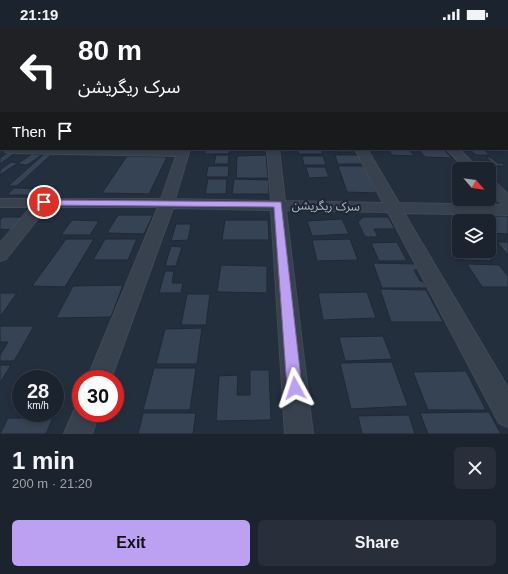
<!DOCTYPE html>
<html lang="en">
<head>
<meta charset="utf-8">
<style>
  :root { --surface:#1b232e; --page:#282f3a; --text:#f1f3f6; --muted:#a0a4aa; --line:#39404a; --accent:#bca0f2 }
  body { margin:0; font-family:Helvetica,"Noto Sans Arabic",sans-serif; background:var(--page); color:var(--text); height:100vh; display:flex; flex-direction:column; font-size:15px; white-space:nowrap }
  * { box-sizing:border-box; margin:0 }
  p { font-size:13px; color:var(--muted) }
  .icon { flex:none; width:22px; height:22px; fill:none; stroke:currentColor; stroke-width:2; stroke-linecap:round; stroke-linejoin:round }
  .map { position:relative; height:406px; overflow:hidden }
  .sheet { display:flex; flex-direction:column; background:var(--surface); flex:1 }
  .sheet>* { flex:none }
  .top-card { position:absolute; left:0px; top:0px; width:508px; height:122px; box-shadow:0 2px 6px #0003,0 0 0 1px var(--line); background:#202124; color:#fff; overflow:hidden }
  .needle { width:26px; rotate:118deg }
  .fabs { position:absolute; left:452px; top:134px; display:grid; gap:8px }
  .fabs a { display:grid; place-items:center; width:44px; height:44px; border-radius:6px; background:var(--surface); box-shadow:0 2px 6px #0003,0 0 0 1px var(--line); font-size:20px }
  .speed { position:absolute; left:12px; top:342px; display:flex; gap:8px; font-size:20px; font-weight:700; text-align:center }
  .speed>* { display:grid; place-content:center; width:52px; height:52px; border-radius:50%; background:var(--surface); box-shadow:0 2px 6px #0003,0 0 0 1px var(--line); line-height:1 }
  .speed small { font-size:10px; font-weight:400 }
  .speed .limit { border:6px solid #d22; background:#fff; color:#111 }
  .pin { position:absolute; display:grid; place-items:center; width:34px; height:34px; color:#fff; margin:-17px; border:2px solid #fff; border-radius:50%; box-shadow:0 1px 4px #0007 }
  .me { position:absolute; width:44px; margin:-22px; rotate:355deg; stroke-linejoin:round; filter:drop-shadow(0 0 3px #0008) }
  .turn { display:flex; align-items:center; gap:14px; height:84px; padding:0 12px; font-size:18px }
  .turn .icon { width:52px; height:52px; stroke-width:2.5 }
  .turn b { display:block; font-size:28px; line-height:34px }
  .then { display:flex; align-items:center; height:38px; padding:0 12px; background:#0003; gap:8px; font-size:15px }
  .round { display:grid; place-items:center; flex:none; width:42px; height:42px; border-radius:6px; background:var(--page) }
  .summary { display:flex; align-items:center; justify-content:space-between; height:68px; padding:0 12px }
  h1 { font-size:24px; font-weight:800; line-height:30px }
  .action { display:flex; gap:8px; margin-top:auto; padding:8px 12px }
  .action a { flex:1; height:46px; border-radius:6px; background:var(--accent); color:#111; font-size:16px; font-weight:800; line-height:46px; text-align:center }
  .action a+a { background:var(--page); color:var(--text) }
  .status { display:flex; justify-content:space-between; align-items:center; height:28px; padding:0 20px; background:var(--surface); direction:ltr }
  .status svg { height:11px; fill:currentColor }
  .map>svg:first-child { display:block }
</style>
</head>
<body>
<div class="status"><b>21:19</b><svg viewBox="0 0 49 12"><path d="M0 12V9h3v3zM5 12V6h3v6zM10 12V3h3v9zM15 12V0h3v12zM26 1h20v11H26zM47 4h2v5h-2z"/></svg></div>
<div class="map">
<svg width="508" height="406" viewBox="0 0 508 406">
  <rect width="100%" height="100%" fill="#242f3e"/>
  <!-- building -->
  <path fill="#364354" stroke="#1f2835" d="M206,121H230L229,126H204Z
    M297,121H321L323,126H299Z
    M336,121H350L352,124H337Z
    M388,121H409L414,128L392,127Z
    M418,121H443L452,130L425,129Z
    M469,121H483L490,127H476Z
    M10,123H18L0,136V130Z
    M32,126L42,127L27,137L17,136Z
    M44,126H52L17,158H8Z
    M216,127H229L228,136H214Z
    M266,127L268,150H236L237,128Z
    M335,127H359L364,136H338Z
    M127,128L167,129L149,166L102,165Z
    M302,128H323L326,137H304Z
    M486,129H490L498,135H502L505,138H496Z
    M482,133H488L496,140H489Z
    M11,134L18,135L0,147V142Z
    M208,138H229L228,149H206Z
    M338,138H365L377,165L347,164Z
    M306,139H325L329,149L309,150Z
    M208,151H227L226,166H205Z
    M234,151L269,152V166H232Z
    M14,160L58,161L52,167H7Z
    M118,187H153L144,206L107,205Z
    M475,188H508V206L489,205V193H479Z
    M3,189H24L12,202L0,201V192Z
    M363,189H388L395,201H374L378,209H365L358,194Z
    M342,191L349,206L312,208L307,193Z
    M72,192L99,193L90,207H61Z
    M225,192H268L269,212H222Z
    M176,196H191L188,212L171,213Z
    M66,211H94L65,259L32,258Z
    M105,211H137L128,232H93Z
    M350,211L358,232L317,233L312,212Z
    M397,214L407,233H379L371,215Z
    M451,214H459V223H485L492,233L463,232Z
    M497,214H508V227Z
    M171,218L182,219L176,238H165Z
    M373,235L415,236L418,242H414L420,253L424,254L427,260H382Z
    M467,236L499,237L508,248V259H482Z
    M221,237L267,238V265L217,264Z
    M165,243H174L172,255H183L181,265H159Z
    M123,257L111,289L56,290L73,258Z
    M380,261L426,262L443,294H391Z
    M367,264L376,290L323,292L318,265Z
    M0,265H17L0,289Z
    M187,266H210L206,297H181Z
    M0,298H34L14,333H0V327L8,314H0Z
    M202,300L197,336H156L165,301Z
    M383,308L392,331L345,333L339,309Z
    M392,334L408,378L351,381L340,335Z
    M0,337H11L0,355Z
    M154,340H196L190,382H143Z
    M250,342H269L271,392L216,393L219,348L238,347L237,367H250Z
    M466,343L486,382H428L413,344Z
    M489,384L501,406H428L420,385Z
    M143,385H196L193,406H138Z
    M409,387L415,406H362L358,388Z
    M8,390H53L46,406H0Z"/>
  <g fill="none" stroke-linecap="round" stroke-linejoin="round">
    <defs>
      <path id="street" d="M0,66H1V70H0Z
        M0,94H1V100H0Z
        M4,121H190L175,171L271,173L267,121H279L285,173L383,175L355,121H367L399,175L503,177L489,163V152L494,153L508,166V187L404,185L508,360V399L499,395L388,184L286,182L313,406H285L271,182L173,180L111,351H87L158,179H47L6,231L0,233V215L31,179H0V171H161L176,128L9,125L5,124Z
        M446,121H459L479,141H466Z
        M81,374V385H99L92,406H64L77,376Z"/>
    </defs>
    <!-- street casing -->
    <use href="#street" stroke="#414a57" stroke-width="2"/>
    <!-- street -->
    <use href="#street" fill="#38414e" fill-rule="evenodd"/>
  </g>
  <!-- sky -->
  <linearGradient id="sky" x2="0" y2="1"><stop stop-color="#141a22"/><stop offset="0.44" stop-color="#3f4d63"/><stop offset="1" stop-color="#3f4d63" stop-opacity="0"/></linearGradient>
  <rect width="508" height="102" fill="url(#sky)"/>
  <!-- route -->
  <path fill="#bca0f2" stroke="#7a689d" d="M41,172L281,174L302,360L300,365L295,367L290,365L287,360L274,179L44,177L40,174Z"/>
  <g text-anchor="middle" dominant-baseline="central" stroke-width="4" stroke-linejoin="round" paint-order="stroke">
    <!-- street labels -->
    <g font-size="12" fill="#b4bcc9" stroke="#1d2633">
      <text transform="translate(326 178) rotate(1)">سرک ریگریشن</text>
    </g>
  </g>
</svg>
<div class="fabs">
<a><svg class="needle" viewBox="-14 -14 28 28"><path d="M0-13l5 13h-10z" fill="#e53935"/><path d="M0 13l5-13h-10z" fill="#a0a4aa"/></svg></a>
<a><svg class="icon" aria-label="layers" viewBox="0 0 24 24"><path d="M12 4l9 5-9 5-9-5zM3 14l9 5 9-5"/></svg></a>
</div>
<div class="speed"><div>28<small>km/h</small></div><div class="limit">30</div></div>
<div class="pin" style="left:44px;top:174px;background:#d93025"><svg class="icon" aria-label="arrive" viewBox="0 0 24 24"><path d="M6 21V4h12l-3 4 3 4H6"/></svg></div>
<svg class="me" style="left:295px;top:360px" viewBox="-20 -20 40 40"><path d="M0-17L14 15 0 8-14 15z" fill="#bca0f2" stroke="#fff" stroke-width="4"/></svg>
<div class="top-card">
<div class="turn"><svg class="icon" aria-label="left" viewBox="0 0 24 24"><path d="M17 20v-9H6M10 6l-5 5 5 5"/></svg><div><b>80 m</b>سرک ریگریشن</div></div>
<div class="then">Then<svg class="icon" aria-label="arrive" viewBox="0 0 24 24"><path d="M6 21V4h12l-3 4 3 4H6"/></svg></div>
</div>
</div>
<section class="sheet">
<div class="summary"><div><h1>1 min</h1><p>200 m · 21:20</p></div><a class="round"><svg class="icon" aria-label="close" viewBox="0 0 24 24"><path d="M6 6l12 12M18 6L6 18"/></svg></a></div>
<div class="action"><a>Exit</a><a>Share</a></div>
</section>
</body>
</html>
